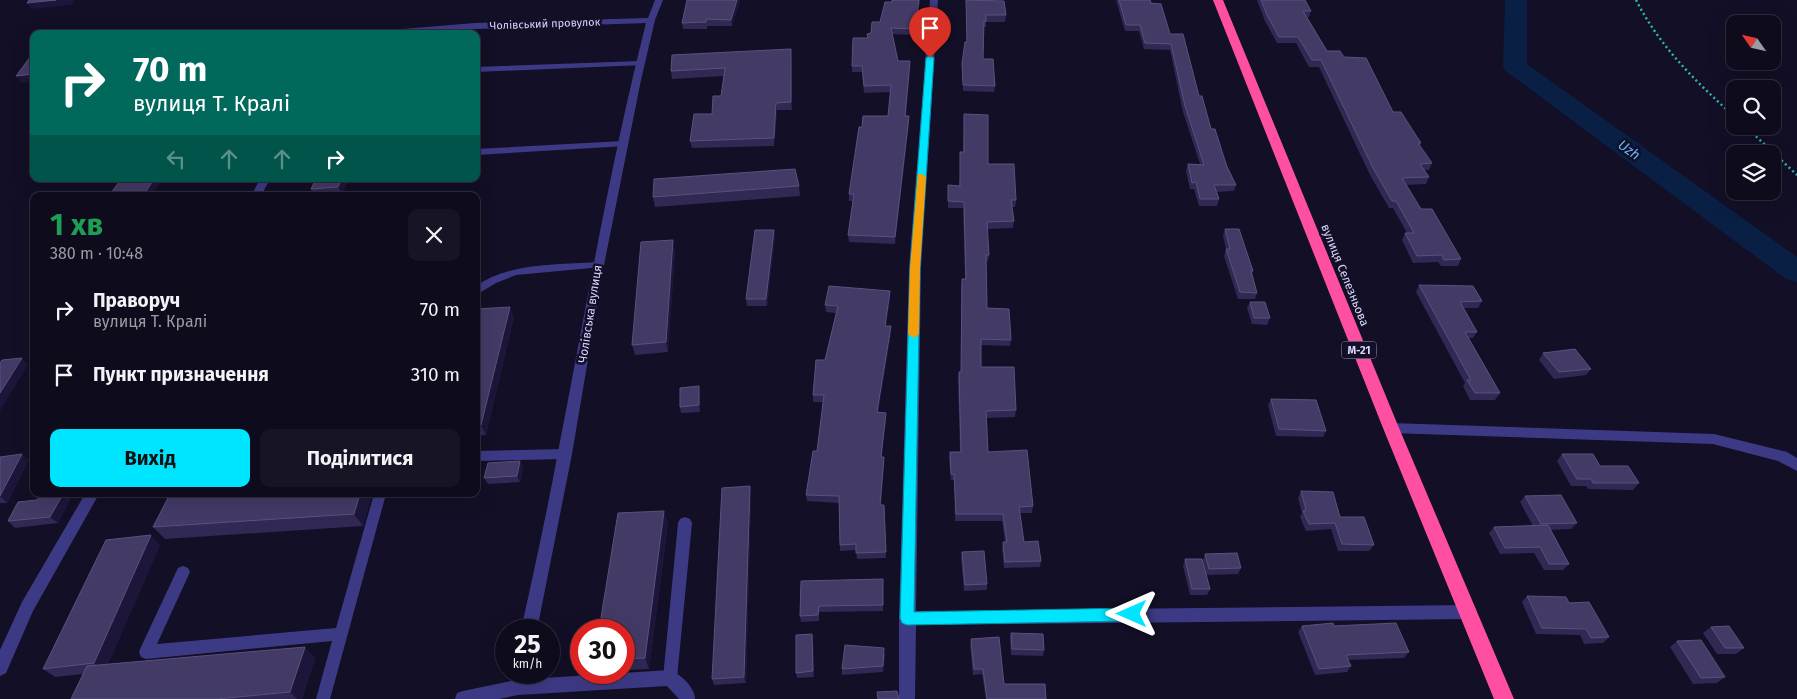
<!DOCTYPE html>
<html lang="uk">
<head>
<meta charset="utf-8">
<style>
  :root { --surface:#0e0b1c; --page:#171425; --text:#f1f3f6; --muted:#9b9ba3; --line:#2e2b3b; --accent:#00e5ff }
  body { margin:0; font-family:"Fira Sans",sans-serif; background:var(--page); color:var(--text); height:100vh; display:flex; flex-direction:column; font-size:19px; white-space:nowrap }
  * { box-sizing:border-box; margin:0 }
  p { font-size:16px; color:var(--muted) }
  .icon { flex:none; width:28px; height:28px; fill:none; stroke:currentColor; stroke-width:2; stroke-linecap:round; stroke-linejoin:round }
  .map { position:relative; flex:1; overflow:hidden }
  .details { position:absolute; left:30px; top:192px; width:450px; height:305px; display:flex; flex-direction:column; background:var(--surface); border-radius:10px; box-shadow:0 5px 20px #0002,0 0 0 1px var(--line) }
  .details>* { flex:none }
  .guide { position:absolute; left:30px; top:30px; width:450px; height:152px; border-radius:10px; box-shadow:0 5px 20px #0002,0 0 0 1px var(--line); background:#00695c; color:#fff; overflow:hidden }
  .needle { width:32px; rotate:304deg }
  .controls { position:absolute; left:1726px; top:15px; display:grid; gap:10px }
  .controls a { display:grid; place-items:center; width:55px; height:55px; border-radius:10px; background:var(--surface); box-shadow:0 5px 20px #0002,0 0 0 1px var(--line); font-size:25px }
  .speed { position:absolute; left:495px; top:619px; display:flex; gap:10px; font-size:25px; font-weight:700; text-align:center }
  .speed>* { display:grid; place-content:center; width:65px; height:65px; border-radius:50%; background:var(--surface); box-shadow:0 5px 20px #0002,0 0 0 1px var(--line); line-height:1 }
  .speed small { font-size:12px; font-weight:400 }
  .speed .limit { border:8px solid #d22; background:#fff; color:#111 }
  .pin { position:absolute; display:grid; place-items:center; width:42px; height:42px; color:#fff; margin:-51px -21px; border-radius:50% 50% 50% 0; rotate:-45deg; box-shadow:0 0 5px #0007 }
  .pin .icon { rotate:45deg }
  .me { position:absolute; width:55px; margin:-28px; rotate:270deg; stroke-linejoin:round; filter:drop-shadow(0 0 4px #0008) }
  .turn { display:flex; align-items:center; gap:18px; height:105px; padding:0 20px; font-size:22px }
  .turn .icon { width:65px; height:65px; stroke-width:2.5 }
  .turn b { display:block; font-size:35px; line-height:42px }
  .lanes { display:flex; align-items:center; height:48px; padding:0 20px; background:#0003; justify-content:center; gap:25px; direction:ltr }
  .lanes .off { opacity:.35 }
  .round { display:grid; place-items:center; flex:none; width:52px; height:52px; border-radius:10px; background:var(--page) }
  .summary { display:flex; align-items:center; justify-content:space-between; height:85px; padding:0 20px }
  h1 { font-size:30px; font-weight:700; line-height:38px; color:#1e9e55 }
  .cta { display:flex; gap:10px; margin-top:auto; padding:10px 20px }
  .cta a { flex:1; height:58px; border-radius:10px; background:var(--accent); color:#111; font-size:20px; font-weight:700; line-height:58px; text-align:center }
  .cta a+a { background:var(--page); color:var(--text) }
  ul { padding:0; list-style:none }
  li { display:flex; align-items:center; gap:15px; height:65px; padding:0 20px }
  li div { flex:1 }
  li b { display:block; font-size:19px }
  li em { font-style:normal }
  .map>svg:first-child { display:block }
</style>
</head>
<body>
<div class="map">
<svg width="1797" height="699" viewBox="0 0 1797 699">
  <rect width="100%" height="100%" fill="#130f26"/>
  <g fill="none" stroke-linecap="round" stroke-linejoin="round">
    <!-- river -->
    <path fill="#0a1f44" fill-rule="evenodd" d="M1505,0H1527V64L1797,257V282L1786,279L1507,72L1503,67Z"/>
    <!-- path -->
    <path stroke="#2fb8b0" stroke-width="2.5" stroke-dasharray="2 3" stroke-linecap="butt" d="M1636,0C1660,47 1696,82 1735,117
      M1745,126L1797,175"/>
    <!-- lane -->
    <path fill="#3d3a85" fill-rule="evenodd" d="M640,61L644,63L643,65L476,72V67Z
      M623,141L626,142V146L476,155V149Z
      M598,262L603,265L602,267L516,275L496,283L476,295V286C511,262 557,265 598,262Z
      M1391,423L1714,434L1718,436L1720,439L1718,442L1714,444L1391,433L1387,431L1385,428L1387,425Z
      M565,449L569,450L571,454L569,458L565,459L476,461V451Z
      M374,494H386L330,699H316L332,641L146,659L141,657L139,652L141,647L178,568L183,566L188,568L190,572L157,644L336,628Z
      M685,517L690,519L692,523L677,678L675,683L670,685L665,683L663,678L678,523L680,519Z"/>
    <!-- street -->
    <path fill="#3d3a85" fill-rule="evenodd" d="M655,0H663L655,20L641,80L604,265L572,454L537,630H521C534,571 547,512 558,452C586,309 610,165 646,23L475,29L413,34H374L378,31L475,23L648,18Z
      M930,0H938L921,268L916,611L1469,605L1475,607L1477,612L1475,617L1469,619L916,625L915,699H899V618L909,268Z
      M260,179H270L261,196H251Z
      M1714,434L1787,452L1797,458V471L1778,461L1709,443L1707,439L1709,435Z
      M85,494H99L33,611L6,673L0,676V650L22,602Z
      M670,670C680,674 695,687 695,699H679L667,686L518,695L499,699H455L457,693L463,691L511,681L513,672H529L528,679Z"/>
    <!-- highway -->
    <path fill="#ff4fa3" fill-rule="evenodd" d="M1213,0H1223L1399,428L1514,699H1494L1383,428Z"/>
  </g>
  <!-- wall -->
  <path fill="#312854" d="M687,0H740L732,26H707V29H683L682,23Z
    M920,0L915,35L892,34L898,61L910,68L906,116H909V123L895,244L849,242L848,235L853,201H849V194L862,127L888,116L891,92L864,93L862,72H852V66L868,38L867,34L871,33L880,22L892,2Z
    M966,0H983V1L1006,15L1005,22H986V27H983V59L995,86L994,92L963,91L962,63L967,42Z
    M1116,0H1150L1151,3L1170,34L1199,96L1211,129L1236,185L1234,191L1216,192L1219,199L1217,206H1199L1194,189H1190L1186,171L1188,164H1200L1183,112L1170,50L1144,49L1139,31H1125Z
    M1257,0H1305L1311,11L1309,17H1307L1327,51L1344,57L1421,143L1420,146L1432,163L1429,170H1424L1429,177L1426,184L1406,185L1421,209L1461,259L1458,266H1441L1438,262L1413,263L1402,240L1405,233H1407L1393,208H1389L1370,175L1319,67H1309L1296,43H1277L1265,21Z
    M791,49L792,110H777L774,146L692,148L690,141L712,114L721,96L724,76L672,79L671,71Z
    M964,114L988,164L1016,200L1015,207H1012L1014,221L1013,228L987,229L989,255L988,261H986L987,308L1011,340L1010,346L981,345V367L1016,410L1015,417L987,418L988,452L1033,506L1032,513H1020L1024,542L1041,561L1040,567L1004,568L1002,549L1003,542H1005L1002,521H955L954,480H951L949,459L950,452H960L958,379L959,372H961V285L965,279L963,208H948V192L959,186L963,152Z
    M316,179H349L342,194L314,196L311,189Z
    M799,186L800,196L655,207L653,197Z
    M1225,229L1253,271L1252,274L1257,293L1255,299H1238L1224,256L1226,249L1223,236Z
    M774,230L775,237L767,306H747L746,299Z
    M675,250L668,352L635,355L632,345Z
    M1419,285L1482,301L1478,308H1464L1477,332L1473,338H1468L1500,393L1495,400H1470L1463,386L1465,383L1416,292Z
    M890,291V298L886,326L891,333L878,412L886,413V420L881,457L884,464L881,505H884L886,558L857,559L856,550L840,551L839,503L807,501L806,495L817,451L823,402H813V395L825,360L836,313L826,312L825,305Z
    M1250,302L1270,318L1267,325L1252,324L1247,308Z
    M476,309L514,317L486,435H476Z
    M1543,353L1591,369L1586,375L1554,379L1539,360Z
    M700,393V412L681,413L680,407Z
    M1271,399L1326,431L1323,437L1276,436L1268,405Z
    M1562,454L1600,466L1639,483L1633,490L1588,489L1586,486H1571L1557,461Z
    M0,457L29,460L7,503H0Z
    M520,461L523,468L520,482L488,484L484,478Z
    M750,486L751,492L746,683L714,685L712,679Z
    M1301,491L1340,517L1374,545L1369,551H1338L1331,529L1306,531L1300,517L1302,513L1298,498Z
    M41,494H73L58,523L15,528L8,521L37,500Z
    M372,494L363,526L165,539L153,527Z
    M1525,496L1577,523L1571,529L1550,530L1569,564L1563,570H1544L1534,553L1500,554L1489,533L1494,527L1533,526L1520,502Z
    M668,523L649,669L624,670V630Z
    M160,545L108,664L315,658L302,699H71L83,674L55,677L43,669Z
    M962,552L987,584V590L964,591L961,558Z
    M1205,554L1241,568L1238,574L1206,575L1203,560Z
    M1185,559L1210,589L1207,595H1190L1183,566Z
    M883,579V611L819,612V621L801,622L800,616L801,581Z
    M1527,596L1609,637L1603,643L1584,644L1580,635L1536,634L1522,602Z
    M1302,626L1409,652L1404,658L1348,660L1351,666L1347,672L1315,675L1298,632Z
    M1711,627L1744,648L1736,654H1717L1703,633Z
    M1011,633L1044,650L1043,656L1011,655L1010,639Z
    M812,634L813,640L814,677L797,678L796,673Z
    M971,639L1004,684L1046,699H986L982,674L973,675L970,645Z
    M1677,641L1725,677L1717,683L1693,684L1670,647Z
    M885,654L883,672L842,675V669Z"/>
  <!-- shaded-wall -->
  <path fill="#1d163a" d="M56,0H75L72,5L31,9L27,3Z
    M737,0H740L732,26L731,20Z
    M919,0H920L915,35V29Z
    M791,49V56L792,110L791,102Z
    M910,61V68L905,123V116Z
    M34,74V81L21,83L16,76Z
    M776,103L777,110L774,146V138Z
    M909,116V123L895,244V237Z
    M154,179H158L161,182L152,196H143Z
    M342,179H349L342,194L338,187Z
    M478,216L481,223L476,237V223Z
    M774,230L775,237L767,306L766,299Z
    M673,240L675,250L668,352L666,342Z
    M890,291V298L885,333V326Z
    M510,307L514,317L486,435L481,425Z
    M891,326V333L877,419V412Z
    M22,358L28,365L0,411V393Z
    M699,386L700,393V412L699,405Z
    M886,413V420L881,463V457Z
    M22,454L29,460L7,503L0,496Z
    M884,457V464L880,511V505Z
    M520,461L523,468L520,482L517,476Z
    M750,486L751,492L746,683L744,677Z
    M63,494H73L58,523L50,517Z
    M360,494H372L363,526L354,514Z
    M664,511L668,523L649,669L645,658Z
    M151,535L160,545L105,672L94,663Z
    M812,634L813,640L814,677L813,671Z
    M305,647L315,658L302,699H297L290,692Z"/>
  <!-- building -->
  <path fill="#433a66" stroke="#5a527e" d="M29,0H56L27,3Z
    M687,0H737L731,20L706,19V22L682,23Z
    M892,0H919L915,29L891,28L898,61H910L905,116H909L895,237L848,235L854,194H849L859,127H862L863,116H888L891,85L864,86L862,66H852L853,38H868L867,34L871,33L872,22H880L885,2H892Z
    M966,0L1004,1L1006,15H986V21H984L983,59H993L995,86L963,85L962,63L965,42H967Z
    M1119,0H1150L1151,3L1161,4L1170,34H1183L1199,96H1202L1211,129H1215L1227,167L1236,185H1214L1219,199H1200L1196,182L1192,183L1188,164L1204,165L1185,106L1171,44L1145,43L1140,25H1126Z
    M1261,0H1305L1311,11H1303L1327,51H1340L1344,57L1366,58L1393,112H1401L1421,143H1418L1432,163L1420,164L1429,177L1402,178L1421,209H1432L1461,259L1444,260L1442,255L1417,256L1405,233H1414L1396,201H1392L1373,168L1321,60H1312L1298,37H1279L1267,15Z
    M791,49V102L776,103L774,138L690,141L694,114H712L713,96H721L725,68L671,71L672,55Z
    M34,55V74L16,76L31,56Z
    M964,114L988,115V164H1014L1016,200H1011L1014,221L987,222L989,255H986L987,308L1009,309L1011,340L981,339V367H1014L1016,410L986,411L988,452L1027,450L1033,506L1019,507L1024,542L1038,541L1041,561L1005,562L1003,542H1007L1003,514H956L954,474H951L950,452H961L959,372H961L962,279H966L964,202L948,201V185L960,186V152H964Z
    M795,169L799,186L653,197L654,179Z
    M121,179H154L143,196H109Z
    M316,179H342L338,187L311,189Z
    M1225,229H1239L1253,271H1251L1257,293L1240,292L1226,249H1230Z
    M755,230H774L766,299H746Z
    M673,240L666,342L632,345L641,242Z
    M1419,285L1473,286L1482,301L1460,302L1477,332H1465L1500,393H1475L1467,380H1471Z
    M829,286L890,291L885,326H891L877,412L886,413L881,457H884L880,505H884L886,552L856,553V544L840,545L839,496L806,495L813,451H817L824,395H813L816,360H825L838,306L825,305Z
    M1250,302H1265L1270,318H1254Z
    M510,307L481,425H476V309Z
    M1575,349L1591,369L1559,372L1543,353Z
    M22,358L0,393V363L2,360Z
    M699,386V405L680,407V388Z
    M1271,399L1316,400L1326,431L1279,429Z
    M22,454L0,496V457Z
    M1562,454H1593L1600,466H1628L1639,483H1593L1591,479H1577Z
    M520,461L517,476L484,478L488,463Z
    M750,486L744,677L712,679L722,488Z
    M1301,491L1333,492L1340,517H1364L1374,545L1342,544L1335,523L1309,524L1303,511L1306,510Z
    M41,494H63L50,517L8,521L18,502L37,500Z
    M170,494H360L354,514L153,527Z
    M1561,495L1577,523L1541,524L1525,496Z
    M664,511L645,658L624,659V630H599L618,513Z
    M1548,525L1569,564H1549L1540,547L1505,548L1494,527Z
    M151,535L94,663L43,669L106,540Z
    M984,551L987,584L965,585L962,552Z
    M1237,553L1241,568L1209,569L1205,554Z
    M1185,559H1202L1210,589H1192Z
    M883,579V605L819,606L818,615L800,616L801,581Z
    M1527,596L1566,597L1569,603L1589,602L1609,637L1591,638L1586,629L1542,628Z
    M1333,623L1334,626L1396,623L1409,652L1346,655L1351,666L1319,669L1302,626Z
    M1729,626L1744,648H1725L1711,627Z
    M1011,633L1043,634L1044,650L1012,649Z
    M812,634L813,671L796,673V635Z
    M999,637L1004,684H1045L1046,699H987L983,669H974L971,639Z
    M1701,640L1725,677L1701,678L1677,641Z
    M845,645L884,648L883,666L842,669Z
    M305,647L290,692L217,699H71L87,666Z
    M897,691L899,699H878L877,692Z"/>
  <!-- route -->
  <path fill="#00e5ff" stroke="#0095a6" d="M930,55L934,58L920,268L914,612L1132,608L1137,610L1139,614L1137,619L1132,621L907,625L902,623L900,618L910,268L926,58Z"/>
  <!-- slow -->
  <path fill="#f59e0b" d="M918,174H922L926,177L920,268L919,334L914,338L908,334L910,268Z"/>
  <g text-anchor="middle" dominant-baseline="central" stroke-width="5" stroke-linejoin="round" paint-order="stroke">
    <!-- far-street labels -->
    <g font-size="11" fill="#d9d4ff" stroke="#130f26">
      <text transform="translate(545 24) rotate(-2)">Чолівський провулок</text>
    </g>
    <!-- shield labels -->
    <rect fill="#130f26" stroke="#9e99be" stroke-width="1" x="1341.5" y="341.5" width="35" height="17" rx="4"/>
    <g font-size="11" font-weight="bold" fill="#d9d4ff">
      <text x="1359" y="350">М-21</text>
    </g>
    <!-- street labels -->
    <g font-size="12" fill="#d9d4ff" stroke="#130f26">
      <text transform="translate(1345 275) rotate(68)">вулиця Селезньова</text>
      <text transform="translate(590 314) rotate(-81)">Чолівська вулиця</text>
    </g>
    <!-- water labels -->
    <g font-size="14" font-style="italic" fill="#62b6ff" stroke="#130f26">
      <text transform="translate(1629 150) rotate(36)">Uzh</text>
    </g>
  </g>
</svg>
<div class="controls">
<a><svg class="needle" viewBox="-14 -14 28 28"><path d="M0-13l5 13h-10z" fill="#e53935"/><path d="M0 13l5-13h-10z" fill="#9b9ba3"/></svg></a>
<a><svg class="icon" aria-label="search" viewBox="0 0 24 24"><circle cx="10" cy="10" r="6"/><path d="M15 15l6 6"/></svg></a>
<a><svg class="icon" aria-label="layers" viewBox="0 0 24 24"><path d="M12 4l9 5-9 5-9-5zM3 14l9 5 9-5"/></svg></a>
</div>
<div class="speed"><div>25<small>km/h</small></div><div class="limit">30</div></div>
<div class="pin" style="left:930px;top:58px;background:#d93025"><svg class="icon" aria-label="arrive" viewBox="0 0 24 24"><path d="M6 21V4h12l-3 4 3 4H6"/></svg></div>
<svg class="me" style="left:1132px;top:614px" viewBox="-20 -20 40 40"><path d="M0-17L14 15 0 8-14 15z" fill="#00e5ff" stroke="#fff" stroke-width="4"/></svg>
<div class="guide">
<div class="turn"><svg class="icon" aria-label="right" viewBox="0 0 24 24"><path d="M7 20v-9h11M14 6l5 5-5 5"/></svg><div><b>70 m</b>вулиця Т. Кралі</div></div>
<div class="lanes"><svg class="icon off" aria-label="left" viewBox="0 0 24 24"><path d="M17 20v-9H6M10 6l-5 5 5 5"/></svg><svg class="icon off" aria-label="ahead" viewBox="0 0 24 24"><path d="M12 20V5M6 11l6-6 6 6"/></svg><svg class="icon off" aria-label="ahead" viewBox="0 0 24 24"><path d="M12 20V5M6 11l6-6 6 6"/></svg><svg class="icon" aria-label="right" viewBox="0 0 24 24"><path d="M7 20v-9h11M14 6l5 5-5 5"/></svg></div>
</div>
<section class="details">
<div class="summary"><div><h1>1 хв</h1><p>380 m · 10:48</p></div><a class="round"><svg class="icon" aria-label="close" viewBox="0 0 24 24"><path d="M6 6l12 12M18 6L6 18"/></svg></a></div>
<ul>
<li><svg class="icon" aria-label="right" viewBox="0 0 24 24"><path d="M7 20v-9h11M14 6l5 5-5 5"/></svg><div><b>Праворуч</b><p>вулиця Т. Кралі</p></div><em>70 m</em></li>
<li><svg class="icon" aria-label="arrive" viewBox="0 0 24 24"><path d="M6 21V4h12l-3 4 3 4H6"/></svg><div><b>Пункт призначення</b></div><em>310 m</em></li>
</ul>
<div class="cta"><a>Вихід</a><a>Поділитися</a></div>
</section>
</div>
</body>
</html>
